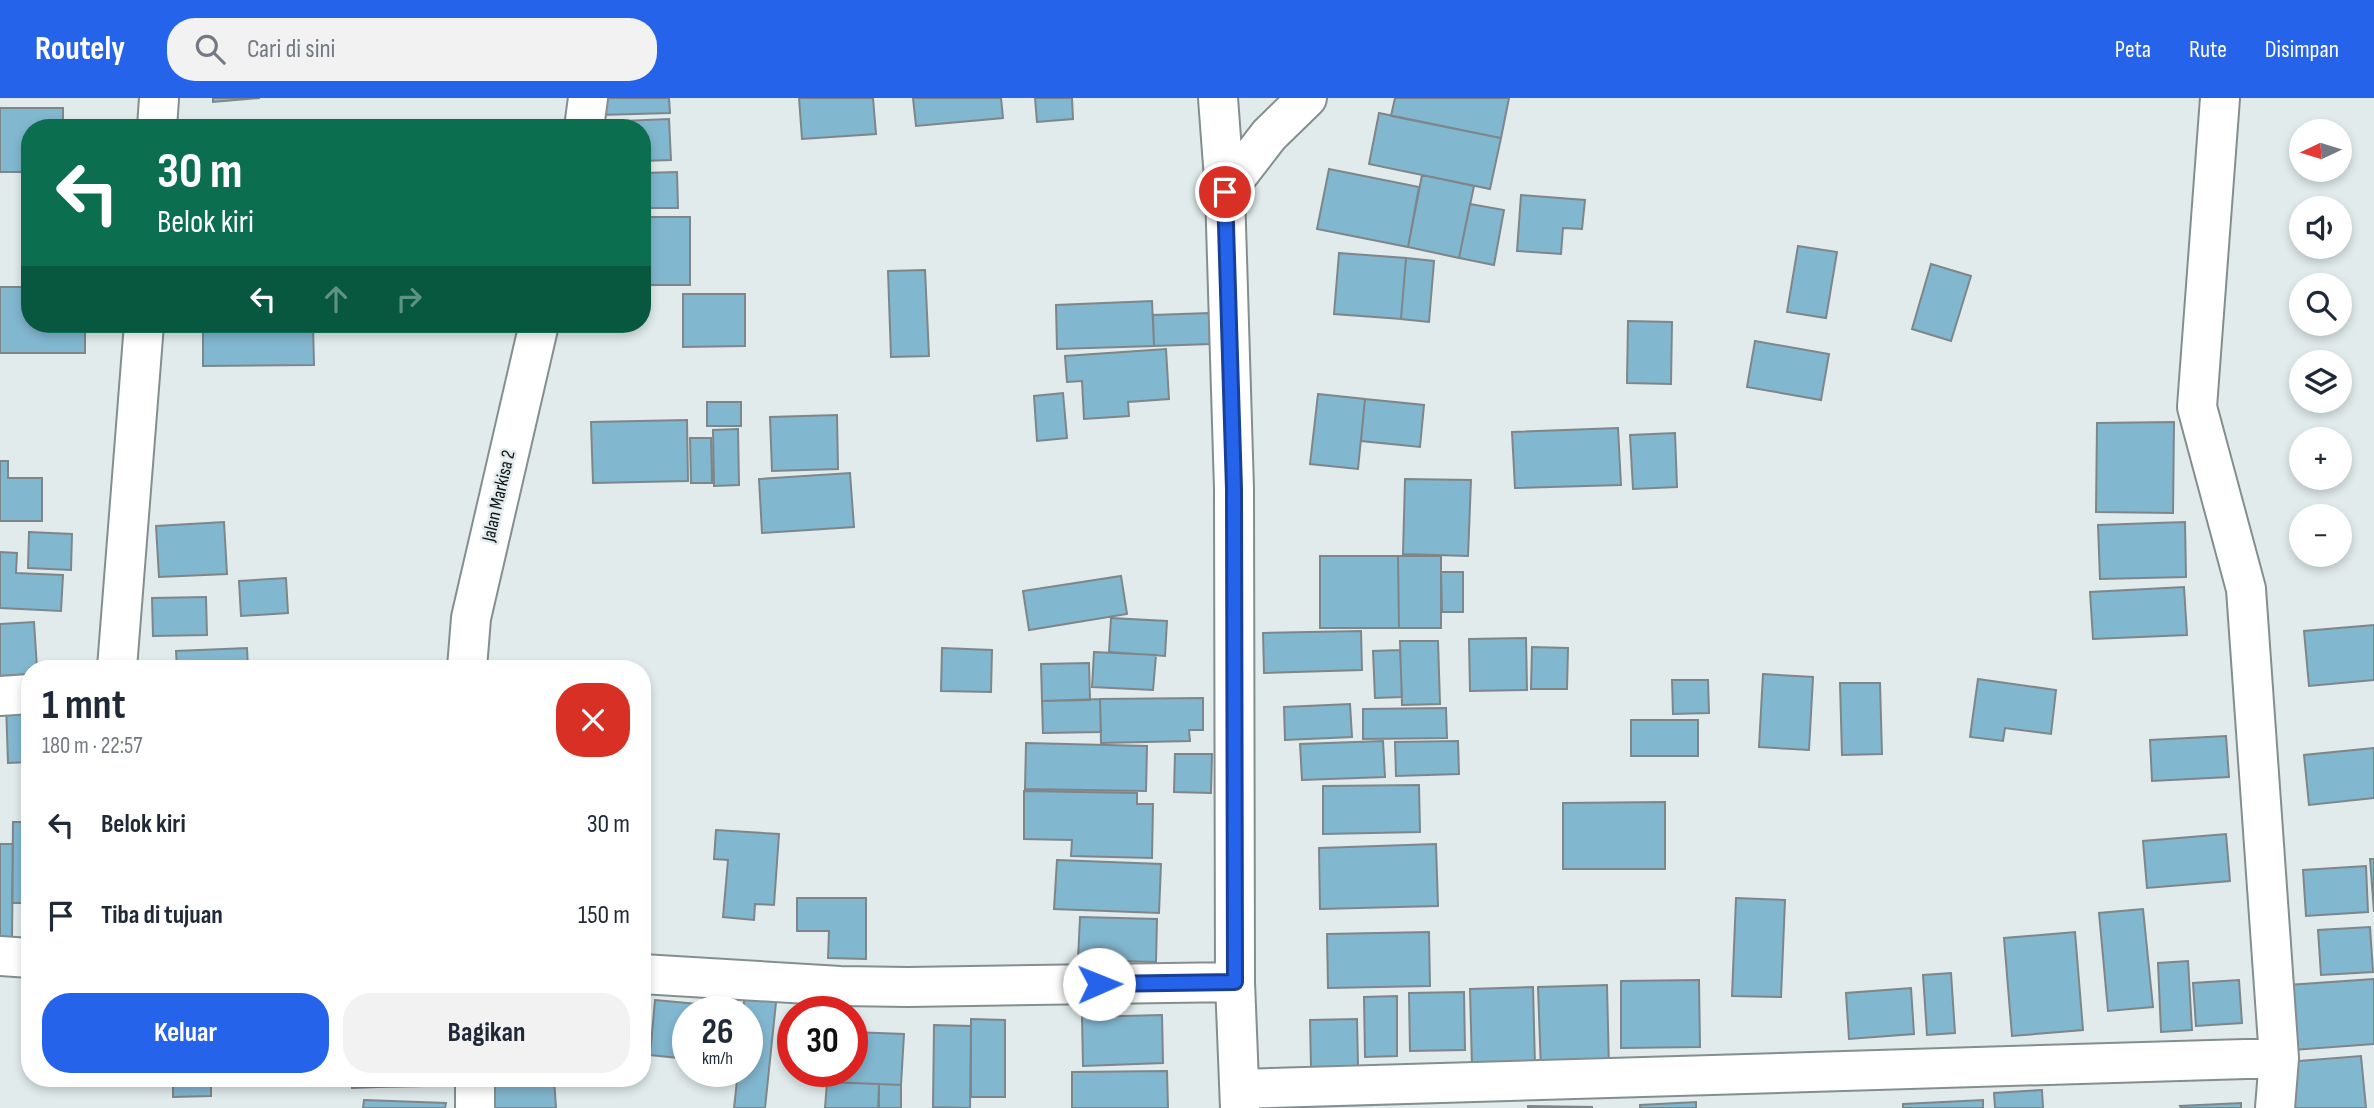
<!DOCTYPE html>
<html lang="id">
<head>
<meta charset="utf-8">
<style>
  :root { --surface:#fff; --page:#f2f2f3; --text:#1f2937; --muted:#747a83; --accent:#2563eb }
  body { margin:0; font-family:"Sofia Sans Condensed",sans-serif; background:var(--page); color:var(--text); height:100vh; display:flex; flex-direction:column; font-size:26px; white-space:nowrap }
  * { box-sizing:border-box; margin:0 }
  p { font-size:23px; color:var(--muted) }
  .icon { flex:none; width:38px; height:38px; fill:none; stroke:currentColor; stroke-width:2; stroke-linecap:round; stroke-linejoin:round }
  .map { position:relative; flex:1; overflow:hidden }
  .side { position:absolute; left:21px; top:562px; width:630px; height:427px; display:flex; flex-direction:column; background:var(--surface); border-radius:28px; box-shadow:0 4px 10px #0003 }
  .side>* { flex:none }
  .hud { position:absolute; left:21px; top:21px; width:630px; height:214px; border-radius:28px; box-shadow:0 4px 10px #0003; background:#0b6e4f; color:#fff; overflow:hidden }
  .needle { width:46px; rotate:266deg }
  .buttons { position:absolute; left:2289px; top:21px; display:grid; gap:14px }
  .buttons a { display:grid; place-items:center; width:63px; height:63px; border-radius:50%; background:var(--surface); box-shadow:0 4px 10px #0003; font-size:35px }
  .speed { position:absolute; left:672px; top:898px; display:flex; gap:14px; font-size:35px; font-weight:700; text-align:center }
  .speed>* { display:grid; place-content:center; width:91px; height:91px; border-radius:50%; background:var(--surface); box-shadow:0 4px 10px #0003; line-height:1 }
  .speed small { font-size:18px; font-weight:400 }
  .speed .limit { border:10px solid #d22; background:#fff; color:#111 }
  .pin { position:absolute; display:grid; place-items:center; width:60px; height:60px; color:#fff; margin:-30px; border:4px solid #fff; border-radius:50%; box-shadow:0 2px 7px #0007 }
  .me { position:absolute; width:77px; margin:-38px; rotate:89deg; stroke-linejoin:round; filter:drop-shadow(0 0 5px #0008) }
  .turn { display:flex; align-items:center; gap:24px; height:147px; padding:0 21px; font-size:32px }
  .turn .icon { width:91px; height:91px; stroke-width:2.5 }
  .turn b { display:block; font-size:49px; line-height:60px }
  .lanes { display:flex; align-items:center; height:66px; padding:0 21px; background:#0003; justify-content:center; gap:35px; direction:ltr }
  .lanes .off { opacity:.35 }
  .round { display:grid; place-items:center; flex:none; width:74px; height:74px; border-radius:28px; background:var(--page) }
  .headline { display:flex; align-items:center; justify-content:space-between; height:119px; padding:0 21px }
  h1 { font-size:42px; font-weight:700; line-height:52px }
  .cta { display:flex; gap:14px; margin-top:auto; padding:14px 21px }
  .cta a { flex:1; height:80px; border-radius:28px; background:var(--accent); color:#fff; font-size:28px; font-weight:700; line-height:80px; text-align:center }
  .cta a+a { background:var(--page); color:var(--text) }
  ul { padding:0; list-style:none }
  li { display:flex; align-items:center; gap:21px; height:91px; padding:0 21px }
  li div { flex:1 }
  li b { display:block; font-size:26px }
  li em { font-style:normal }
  header { display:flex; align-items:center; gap:42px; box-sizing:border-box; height:98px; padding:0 35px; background:var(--accent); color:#fff }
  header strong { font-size:33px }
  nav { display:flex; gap:38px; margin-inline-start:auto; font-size:24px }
  .search { width:490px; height:63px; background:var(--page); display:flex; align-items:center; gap:18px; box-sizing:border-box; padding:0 24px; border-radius:28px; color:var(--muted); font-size:26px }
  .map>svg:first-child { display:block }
</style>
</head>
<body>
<header>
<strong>Routely</strong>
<div class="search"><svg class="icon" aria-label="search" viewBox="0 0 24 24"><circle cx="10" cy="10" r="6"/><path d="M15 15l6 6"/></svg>Cari di sini</div>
<nav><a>Peta</a><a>Rute</a><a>Disimpan</a></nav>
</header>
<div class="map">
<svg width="2374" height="1010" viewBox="0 0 2374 1010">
  <rect width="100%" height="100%" fill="#e1ebec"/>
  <!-- building -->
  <path fill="#82b7d0" stroke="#7e868a" stroke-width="2" d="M213,0H260L213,4Z
    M599,0H669L670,15L600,17Z
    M799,0H873L876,36L802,41Z
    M913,0H1001L1003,20L916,28Z
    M1035,0H1072L1073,21L1037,24Z
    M1395,0H1509L1501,40L1391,18Z
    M0,10H63V30H30V74H0Z
    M1379,15L1501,40L1490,91L1369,66Z
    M669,21L671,62L642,63V30H599V24Z
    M1329,71L1419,89L1408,149L1317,131Z
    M677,74L678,110H642V75Z
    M1422,77L1474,88L1459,160L1408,149Z
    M1521,97L1585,102L1582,131L1563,130L1561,156L1517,153Z
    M1470,106L1504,112L1494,167L1459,160Z
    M642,119H690V187H642Z
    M1798,148L1837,154L1826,220L1787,214Z
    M1339,155L1406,160L1401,221L1334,216Z
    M1406,160L1434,163L1429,224L1401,221Z
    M1931,166L1971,178L1951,243L1912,231Z
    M925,172L929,258L891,259L888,173Z
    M0,189H30V226H85V255H0Z
    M683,196H745V248L683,249Z
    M1152,203L1154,248L1057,251L1056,207Z
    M1209,215L1210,246L1154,248L1153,217Z
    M1628,223L1672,224L1671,286L1627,285Z
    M203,226H313L314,267L203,268Z
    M1755,243L1829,256L1821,302L1747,289Z
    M1166,251L1169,301L1128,304L1129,318L1084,321L1082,283L1067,284L1065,258Z
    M1063,295L1067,340L1037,343L1034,298Z
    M1318,296L1365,301L1358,371L1310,366Z
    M1365,301L1424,307L1420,349L1361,343Z
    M707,304H741V328H707Z
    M837,317L838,371L772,373L770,319Z
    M687,322L688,383L593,385L591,324Z
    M2174,324L2173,415L2096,414L2097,325Z
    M1618,330L1621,387L1515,390L1512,334Z
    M738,331L739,387L714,388L713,332Z
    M1675,335L1677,389L1633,391L1630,337Z
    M690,340H711L712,385H691Z
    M0,363H8V380H42V423H0Z
    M850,375L854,429L762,435L759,381Z
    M1405,381L1471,382L1468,458L1403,456Z
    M224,424L227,476L159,479L156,428Z
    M2185,424L2186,479L2100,481L2098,427Z
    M29,434L72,436L71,472L28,470Z
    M0,454L17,455L16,475L63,477L61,513L0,510Z
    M1320,458H1398L1399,530H1320Z
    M1398,458H1441V530H1399Z
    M1441,474H1463V514H1442Z
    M1121,478L1127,516L1029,532L1023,493Z
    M286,480L288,515L241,518L239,483Z
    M2184,489L2187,537L2093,541L2090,494Z
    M206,499L207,537L153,538L152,500Z
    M1111,520L1167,523L1165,558L1109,554Z
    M34,524L37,570H30V576L0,578V526Z
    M2374,527V582L2309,588L2304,533Z
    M1361,533L1362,572L1264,575L1263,535Z
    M1526,540L1527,592L1470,593L1469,541Z
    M1400,543H1438L1440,606L1402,607Z
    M1532,549L1568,550L1567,591H1531Z
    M247,550L248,570H177L176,553Z
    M942,550L992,552L991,594L941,593Z
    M1400,552L1402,599L1375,600L1373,553Z
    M1094,554L1156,557L1153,592L1092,589Z
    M1089,565L1090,602L1042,603L1041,566Z
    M1763,576L1813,579L1809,652L1759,649Z
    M1978,581L2056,592L2051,636L2005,630L2003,643L1970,639Z
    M1672,582H1708L1709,615L1673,616Z
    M1840,585H1880L1882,656L1842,657Z
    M1203,600V632H1189L1190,643L1101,645L1100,601Z
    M1100,601L1101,634L1043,635L1042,603Z
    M30,604V664L8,665L6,605Z
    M1350,606L1352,639L1285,642L1284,609Z
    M1446,610L1447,640L1363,641V611Z
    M1631,622H1698V658H1631Z
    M2226,638L2229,679L2152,683L2150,642Z
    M1383,643L1385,679L1302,682L1300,646Z
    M1458,643L1459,676L1396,678L1395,644Z
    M1026,645L1147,648L1146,693L1025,691Z
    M2374,650V700L2309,707L2304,657Z
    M1175,656H1212L1211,695L1174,694Z
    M1419,687L1420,734L1323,736V688Z
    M1024,693L1137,695V706H1153L1152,760L1071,758L1072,742L1024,741Z
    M1665,704V771H1563V705Z
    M13,724H30V805H12Z
    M716,732L779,736L774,807L755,806L754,822L723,819L728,762L714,761Z
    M2226,736L2230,783L2147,790L2143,743Z
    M0,746H13L12,842H0Z
    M1436,746L1438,808L1320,811L1319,750Z
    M2370,761H2374V814Z
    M1057,762L1161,766L1159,815L1054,811Z
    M2366,768L2368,814L2306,818L2303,772Z
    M797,800H866V861L828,860L829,833H797Z
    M1736,800L1785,802L1781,899L1732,898Z
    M2143,811L2153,909L2108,913L2099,815Z
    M1080,819L1157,821L1156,864L1078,862Z
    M2370,829L2373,874L2321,877L2318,832Z
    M1429,834L1430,888L1328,890L1327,836Z
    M2075,834L2083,932L2012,938L2004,840Z
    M2188,863L2192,932L2161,934L2158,865Z
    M1951,875L1955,935L1927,937L1923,877Z
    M2374,881V946L2293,952L2288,887Z
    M1699,882L1700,949L1621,950V883Z
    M2239,882L2242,925L2196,928L2193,885Z
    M1607,887L1609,971L1541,973L1538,889Z
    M1533,889L1535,968L1472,969L1470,891Z
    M1911,890L1914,936L1849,941L1846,895Z
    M745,892L777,895L765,1010H734L738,973H747V914H743Z
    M1464,894L1465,952L1410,953L1409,895Z
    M1397,898V958L1365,959L1364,899Z
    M655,902L740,910L739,914H688V961L650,957Z
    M28,906H30V960H28Z
    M1162,917L1163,965L1083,968L1082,919Z
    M971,921L1005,922V999H971Z
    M1357,921L1358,968L1311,970L1310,922Z
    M934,927L971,928L970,1010L933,1009Z
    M852,934L904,936L901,987L827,984V973H852Z
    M2361,958L2366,1010H2289L2285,964Z
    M1167,973L1168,1010H1072V974Z
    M173,980H211V998L173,999Z
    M352,980H377V989L352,990Z
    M377,980H426V988L377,989Z
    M554,980L556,1010H482L480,986Z
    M827,984L879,986L878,1010H825Z
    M879,986L901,987V1010H879Z
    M2042,992L2043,1010H1995L1994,995Z
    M364,1002L446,1005L445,1010H363Z
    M1983,1002V1010H1903V1006Z
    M1696,1004V1010H1640V1007Z
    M2241,1005V1010H2181L2180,1008Z
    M1528,1008L1592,1009V1010H1528Z"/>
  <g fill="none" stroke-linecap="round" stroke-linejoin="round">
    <defs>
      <path id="minor" d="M1218,0L1225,94L1234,391L1235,884L1240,1010
        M2220,0L2197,309L2246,491L2279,960L2275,1010
        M157,30L159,0
        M584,30L588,0
        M1225,94L1269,37L1307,0
        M117,570L144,226
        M467,570L471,520L539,226
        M0,598L30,596
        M0,858L30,860
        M642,876L840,888L908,889L1235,884
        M475,980V1010
        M1240,991L2279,960"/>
    </defs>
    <!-- minor casing -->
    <use href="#minor" stroke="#848e8e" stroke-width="42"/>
    <!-- minor -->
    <use href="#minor" stroke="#fff" stroke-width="38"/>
  </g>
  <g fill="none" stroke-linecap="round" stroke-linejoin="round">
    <defs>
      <path id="route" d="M1099,886L1235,884L1234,391L1225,94"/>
    </defs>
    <!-- route casing -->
    <use href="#route" stroke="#184099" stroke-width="18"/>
    <!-- route -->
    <use href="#route" stroke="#2563eb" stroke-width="12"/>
  </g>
  <g text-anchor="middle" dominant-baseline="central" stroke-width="5" stroke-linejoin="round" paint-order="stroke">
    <!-- street labels -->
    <g font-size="19" fill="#101414" stroke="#e1ebec">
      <text transform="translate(499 398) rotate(-77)">Jalan Markisa 2</text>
    </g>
  </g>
</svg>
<div class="buttons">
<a><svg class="needle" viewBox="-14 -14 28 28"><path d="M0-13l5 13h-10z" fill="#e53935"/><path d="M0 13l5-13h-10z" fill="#747a83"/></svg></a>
<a><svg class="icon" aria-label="sound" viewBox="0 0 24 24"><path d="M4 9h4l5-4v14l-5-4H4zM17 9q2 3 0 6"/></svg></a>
<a><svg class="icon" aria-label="search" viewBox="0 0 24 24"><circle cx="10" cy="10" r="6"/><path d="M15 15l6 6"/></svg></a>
<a><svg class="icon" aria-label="layers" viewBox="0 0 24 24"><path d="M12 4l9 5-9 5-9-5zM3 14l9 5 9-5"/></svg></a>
<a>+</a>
<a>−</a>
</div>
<div class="speed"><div>26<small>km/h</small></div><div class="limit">30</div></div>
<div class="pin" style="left:1225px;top:94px;background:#d93025"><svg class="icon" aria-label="arrive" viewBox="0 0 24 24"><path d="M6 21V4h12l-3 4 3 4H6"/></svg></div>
<svg class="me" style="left:1099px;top:886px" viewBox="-20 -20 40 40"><circle r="19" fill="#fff"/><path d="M0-13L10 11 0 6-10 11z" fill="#2563eb"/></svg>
<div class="hud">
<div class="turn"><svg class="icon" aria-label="left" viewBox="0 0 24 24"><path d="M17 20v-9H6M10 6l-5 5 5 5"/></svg><div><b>30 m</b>Belok kiri</div></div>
<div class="lanes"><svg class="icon" aria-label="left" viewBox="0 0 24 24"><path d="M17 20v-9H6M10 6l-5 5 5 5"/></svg><svg class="icon off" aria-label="ahead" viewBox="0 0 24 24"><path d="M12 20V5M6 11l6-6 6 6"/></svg><svg class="icon off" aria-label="right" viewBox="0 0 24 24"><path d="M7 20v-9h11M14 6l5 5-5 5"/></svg></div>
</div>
<section class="side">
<div class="headline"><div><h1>1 mnt</h1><p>180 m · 22:57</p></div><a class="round" style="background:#d93025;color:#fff"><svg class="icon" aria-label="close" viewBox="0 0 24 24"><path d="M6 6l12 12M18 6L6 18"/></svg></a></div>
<ul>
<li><svg class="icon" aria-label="left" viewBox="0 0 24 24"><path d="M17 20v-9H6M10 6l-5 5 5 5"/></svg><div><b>Belok kiri</b></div><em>30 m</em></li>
<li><svg class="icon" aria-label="arrive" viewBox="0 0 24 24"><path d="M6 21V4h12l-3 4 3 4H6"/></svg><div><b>Tiba di tujuan</b></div><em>150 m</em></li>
</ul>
<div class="cta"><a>Keluar</a><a>Bagikan</a></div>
</section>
</div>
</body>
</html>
